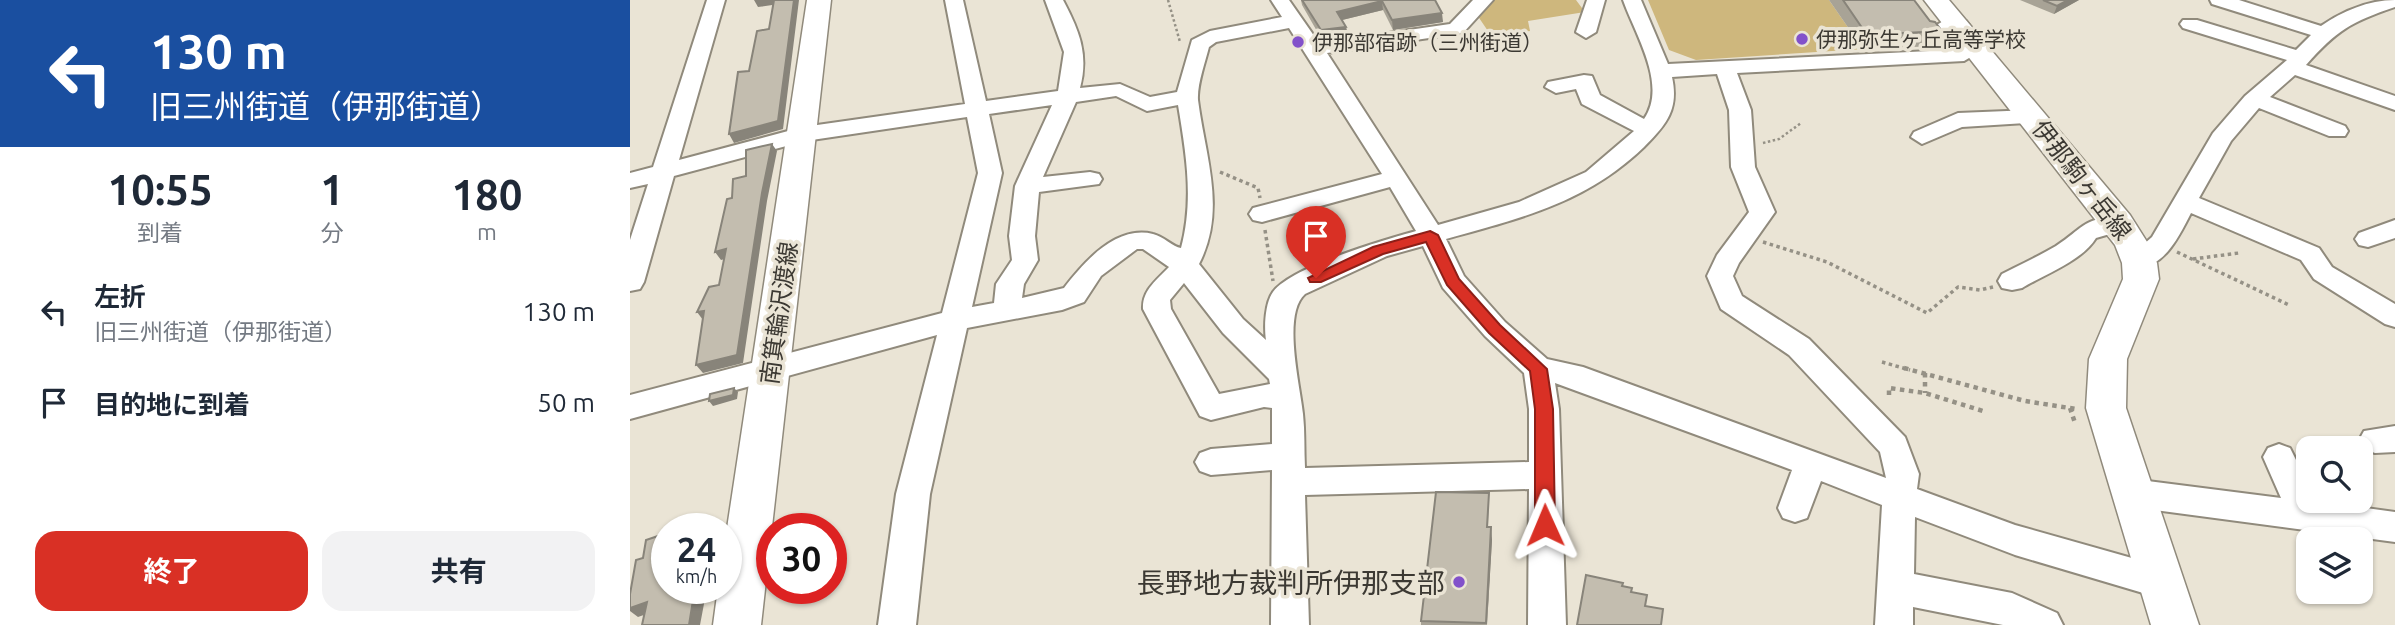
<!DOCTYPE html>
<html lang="ja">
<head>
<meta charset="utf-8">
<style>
  :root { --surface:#fff; --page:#f2f2f3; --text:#1f2937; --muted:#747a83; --accent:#d93025 }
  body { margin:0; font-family:Ubuntu,"Noto Sans JP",sans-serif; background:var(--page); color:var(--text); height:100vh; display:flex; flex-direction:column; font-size:26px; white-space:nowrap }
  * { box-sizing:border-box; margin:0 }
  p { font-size:23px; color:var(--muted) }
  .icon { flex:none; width:38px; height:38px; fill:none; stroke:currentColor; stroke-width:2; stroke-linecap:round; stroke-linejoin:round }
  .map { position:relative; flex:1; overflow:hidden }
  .details { display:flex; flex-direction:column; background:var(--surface); width:630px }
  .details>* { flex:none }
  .hud { background:#1a4fa0; color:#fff; overflow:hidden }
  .fabs { position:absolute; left:1666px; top:436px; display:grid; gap:14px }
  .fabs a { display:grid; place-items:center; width:77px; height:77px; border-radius:14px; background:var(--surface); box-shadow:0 2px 5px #0004; font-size:35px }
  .speed { position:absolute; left:21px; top:513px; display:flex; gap:14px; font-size:35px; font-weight:700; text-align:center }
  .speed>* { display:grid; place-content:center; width:91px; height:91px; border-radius:50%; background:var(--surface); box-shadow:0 2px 5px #0004; line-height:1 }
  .speed small { font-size:18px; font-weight:400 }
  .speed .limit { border:10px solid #d22; background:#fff; color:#111 }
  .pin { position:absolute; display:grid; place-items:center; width:60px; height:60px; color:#fff; margin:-72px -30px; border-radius:50% 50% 50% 0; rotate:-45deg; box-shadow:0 0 7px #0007 }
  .pin .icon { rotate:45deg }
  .me { position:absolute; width:77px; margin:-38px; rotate:359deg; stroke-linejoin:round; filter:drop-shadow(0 0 5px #0008) }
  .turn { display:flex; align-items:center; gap:24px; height:147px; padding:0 35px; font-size:32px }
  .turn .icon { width:91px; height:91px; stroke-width:2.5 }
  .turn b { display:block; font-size:49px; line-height:60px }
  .eta { display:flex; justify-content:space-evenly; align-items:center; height:119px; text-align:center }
  .eta b { font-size:42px; font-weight:700; line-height:49px }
  .primary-button { display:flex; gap:14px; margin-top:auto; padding:14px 35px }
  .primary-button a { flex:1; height:80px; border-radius:21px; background:var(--accent); color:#fff; font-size:28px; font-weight:700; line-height:80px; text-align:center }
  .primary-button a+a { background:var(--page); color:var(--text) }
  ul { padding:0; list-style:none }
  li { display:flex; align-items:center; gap:21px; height:91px; padding:0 35px }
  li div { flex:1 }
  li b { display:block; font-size:26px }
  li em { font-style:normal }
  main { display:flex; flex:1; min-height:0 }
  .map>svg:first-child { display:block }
</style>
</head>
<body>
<main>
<section class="details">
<div class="hud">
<div class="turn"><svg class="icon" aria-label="left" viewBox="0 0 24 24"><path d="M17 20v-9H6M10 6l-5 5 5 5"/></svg><div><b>130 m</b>旧三州街道（伊那街道）</div></div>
</div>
<div class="eta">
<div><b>10:55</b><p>到着</p></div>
<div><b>1</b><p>分</p></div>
<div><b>180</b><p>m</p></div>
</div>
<ul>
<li><svg class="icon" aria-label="left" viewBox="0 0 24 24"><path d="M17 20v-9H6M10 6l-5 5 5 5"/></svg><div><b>左折</b><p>旧三州街道（伊那街道）</p></div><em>130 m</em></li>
<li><svg class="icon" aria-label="arrive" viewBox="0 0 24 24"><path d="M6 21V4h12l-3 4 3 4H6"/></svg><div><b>目的地に到着</b></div><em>50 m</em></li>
</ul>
<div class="primary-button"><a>終了</a><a>共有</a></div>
</section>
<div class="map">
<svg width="1765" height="625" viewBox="0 0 1765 625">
  <rect width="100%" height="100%" fill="#eae4d5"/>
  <!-- green -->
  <path fill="#ceb77d" d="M841,0H946L955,12L898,21L900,31L862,37L841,6Z
    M1018,0H1199L1233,49L1066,60L1039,50Z"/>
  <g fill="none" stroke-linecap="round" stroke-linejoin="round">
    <defs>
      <path id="minor" d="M77,0H95L49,160L173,127L335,104L315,0H333L356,101L428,91L434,52L415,0H433C449,30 459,54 450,88L490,84L520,97L547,92L562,40L580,31L652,17L641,0H659L689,43L820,24L843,0H863L833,33L697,53L808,225L889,202L956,172L1004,131L952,104L946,89L926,93L915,87L918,82L954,75L962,76L970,95L1014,119C1038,85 1005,34 993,0H1011L1038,64L1320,50L1305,26L1315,20L1336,21L1339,25L1336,29L1328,31L1344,55L1334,61L1107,73L1121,110L1125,167L1145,212L1109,263L1103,276L1112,296L1179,339L1275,437L1289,474L1287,489L1385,525L1530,566L1543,571L1548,582L1543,593L1530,598L1385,555L1285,517L1284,574L1382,593L1427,613L1433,625H1373L1283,607V625H1245L1252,505L1191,481L1177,518L1165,522L1153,518L1148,508L1162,470L925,383L929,409L936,625H898L899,489L675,495L679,625H641L642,470L581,475L570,471L565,462L570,453L581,449L642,444V408L634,407L581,420L570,416L513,309C512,290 527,280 539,267L513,249H507L471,276L454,302L432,310L337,328L300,494L286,625H248L266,494L307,335L0,419V395L312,313L348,173L337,117L175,141L44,176L14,282L10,289L0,291V240L18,184L0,188V173L23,167ZM659,28L752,174L623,208L619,214L623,220L632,222L760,187L786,231C754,240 661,267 643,292C635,303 634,327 636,340L613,319L569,264C597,210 575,156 568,100C567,84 575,63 579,47L586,42ZM1087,74L1099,110L1101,167L1119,212L1087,255L1077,276L1091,309L1159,355L1250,452L1256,478L953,367L917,359L875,322L834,276L816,239C891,218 956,203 1014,147C1037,124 1049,109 1042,77ZM486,96L517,111L548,105C556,153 564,200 551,248C543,247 533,236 523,234C486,225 454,262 434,288L392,298L394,284L408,260L405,236L409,192L469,184L472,179L469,174L460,172L413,177L446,102ZM422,105L385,186L379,236L382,260L366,284L364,303L342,307L372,173L359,114ZM793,246L813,288L855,336L894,373L899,409V462L675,468C674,450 675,432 673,414C670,385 652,314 675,294L757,256ZM554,283L593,333L639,379L640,384L589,394L541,309L540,300Z
        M957,0H975L966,32L956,38L946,32Z
        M1580,0H1609L1691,26C1713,11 1738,0 1765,0V7C1721,22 1707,30 1676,65L1765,96V110L1665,75L1640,97L1715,126L1718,131L1715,136H1699L1629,108L1601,141L1569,198L1689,248L1702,267L1765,304V327L1755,324L1684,279L1671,260L1561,213C1549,236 1532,274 1501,265L1497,259L1522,237L1583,133L1615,96L1657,60L1553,28L1550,24L1553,20H1567L1666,50L1681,35L1582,4Z
        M1402,110L1413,117L1410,122L1332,127L1292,144L1281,137L1284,132L1328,113Z
        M1488,215L1497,217L1501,223L1497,229L1466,238C1452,261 1415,274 1392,288L1382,290L1372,288L1368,281L1372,274C1390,265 1409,256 1426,246C1455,227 1449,221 1488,215Z
        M1765,220V238L1738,247L1729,245L1725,239L1729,233Z
        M1765,426V452L1745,453L1734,449L1729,440L1734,431Z
        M1649,444L1660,448L1678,484V500L1765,512V542L1502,507L1490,503L1485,493L1490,483L1502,479L1651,498L1633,457L1638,448Z"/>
      <path id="major" d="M177,0H201L131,625H83L88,588H96V535Z
        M1294,0H1319L1500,215L1519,245L1527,263L1529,279L1497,359L1496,408L1569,625H1521L1456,408L1459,359L1493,279L1492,263L1485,245Z"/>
    </defs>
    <!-- minor casing -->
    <use href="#minor" stroke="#908a7c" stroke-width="4"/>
    <!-- major casing -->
    <use href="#major" stroke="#908a7c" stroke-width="3"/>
    <!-- path-far2 -->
    <path stroke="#959186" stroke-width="2.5" stroke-dasharray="2.5 2.5" stroke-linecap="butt" d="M538,0L550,42
      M1133,143L1149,139L1171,123"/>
    <!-- path-far1 -->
    <path stroke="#959186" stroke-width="3.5" stroke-dasharray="3.5 3.5" stroke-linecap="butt" d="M590,172L628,188L630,198
      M635,230L643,281
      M1133,242L1197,262L1297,313L1328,287L1350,290L1363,287
      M1547,252L1659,305
      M1563,259L1609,253
      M1252,362L1280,370"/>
    <!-- path -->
    <path stroke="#959186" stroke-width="4.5" stroke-dasharray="4.5 4.5" stroke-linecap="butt" d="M1274,368L1395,401L1446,409
      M1295,373V393
      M1259,395V388L1295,393L1353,411
      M1440,408L1445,423"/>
    <!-- minor -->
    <use href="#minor" fill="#fff" fill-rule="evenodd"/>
    <!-- major -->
    <use href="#major" fill="#fff" fill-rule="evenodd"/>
  </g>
  <!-- wall -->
  <path fill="#a8a396" d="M671,0H805L813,22L763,30L753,10L712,20L716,27L718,36L692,40L672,5Z
    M1199,0H1284L1300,21L1312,31L1307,46L1233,49Z
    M1390,0H1449L1424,14Z
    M859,493L858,527L862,540L857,625H791V621Z"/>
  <!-- shaded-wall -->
  <path fill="#88847a" d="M124,0H147L149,4L128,7Z
    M164,0H169L153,129L104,143L99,134Z
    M1438,0H1449L1424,14L1427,6Z
    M752,1L753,10L708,21L707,12Z
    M812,13L813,22L763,30L762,20Z
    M716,27L718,36L692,40L691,30Z
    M142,144L147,151L137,201L113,363L73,373L66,365L132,193Z
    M96,249L102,257L91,260L85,252Z
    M74,311L73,320L67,312Z
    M104,388L108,392L107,399L83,406L79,401Z
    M77,520L87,528H76Z
    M861,527L862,540L857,625Z
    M65,588H77L70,625H59Z
    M17,602L28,610L8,617L0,611V608Z"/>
  <!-- building -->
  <path fill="#c3bdaf" stroke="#88847a" stroke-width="2" d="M144,0H164L148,121L99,134L108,72L119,71L127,31L139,29Z
    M672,0H805L812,13L762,20L752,1L707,12L716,27L691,30Z
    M1213,0H1284L1300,21L1305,22L1312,31L1237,35Z
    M1413,0H1438L1427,6Z
    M142,144L132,193L107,355L66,365L74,311L67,312L79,287L89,285L96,249L85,252L97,199L102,198L103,179L116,176V150Z
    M104,388L103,395L79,401L80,394Z
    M806,492L859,493L857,527H861L856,623L791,621Z
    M77,520L76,528H50Z
    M37,533V588H65L59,625H12L17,602L0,608V594L6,560L13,558L16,540Z
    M956,575L993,583L992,586L1002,588L1001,592L1017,595L1015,606L1033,609L1031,625H947Z"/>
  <!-- route -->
  <path fill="#d93025" stroke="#8d1f18" stroke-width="2" d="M800,231L808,235L829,279L870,325L917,369L923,409L925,525L922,531L915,534L908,531L905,525V409L900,371L859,333L817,285L796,242L753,254L691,282H680L678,278L743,247Z"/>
  <!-- markers -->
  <g fill="#8251ca" stroke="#eae4d5" stroke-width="2.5">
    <circle cx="1172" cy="39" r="7"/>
    <circle cx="668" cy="42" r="7"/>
    <circle cx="829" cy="582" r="7"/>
  </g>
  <g text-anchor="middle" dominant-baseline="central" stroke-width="7" stroke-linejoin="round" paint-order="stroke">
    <!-- far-poi labels -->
    <g font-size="21" fill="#3c3933" stroke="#eae4d5" text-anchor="start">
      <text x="1186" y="39">伊那弥生ヶ丘高等学校</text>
      <text x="682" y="42">伊那部宿跡（三州街道）</text>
    </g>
    <!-- street labels -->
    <g font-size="24" fill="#3c3933" stroke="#eae4d5">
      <text transform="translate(1452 180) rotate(52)">伊那駒ヶ岳線</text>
      <text transform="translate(149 313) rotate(-82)">南箕輪沢渡線</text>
    </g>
    <!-- near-poi labels -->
    <g font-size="28" fill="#3c3933" stroke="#eae4d5" text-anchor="end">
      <text x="815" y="582">長野地方裁判所伊那支部</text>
    </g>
  </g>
</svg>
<div class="fabs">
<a><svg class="icon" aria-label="search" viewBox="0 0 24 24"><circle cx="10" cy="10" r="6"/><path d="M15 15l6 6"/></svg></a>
<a><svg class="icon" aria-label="layers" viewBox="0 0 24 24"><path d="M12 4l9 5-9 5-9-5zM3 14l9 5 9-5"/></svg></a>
</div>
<div class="speed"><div>24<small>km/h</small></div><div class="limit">30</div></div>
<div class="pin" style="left:686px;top:278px;background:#d93025"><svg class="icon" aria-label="arrive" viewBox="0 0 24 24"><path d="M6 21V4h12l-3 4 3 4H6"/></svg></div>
<svg class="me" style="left:915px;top:525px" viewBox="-20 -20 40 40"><path d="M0-17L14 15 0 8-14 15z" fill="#d93025" stroke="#fff" stroke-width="4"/></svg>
</div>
</main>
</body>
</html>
